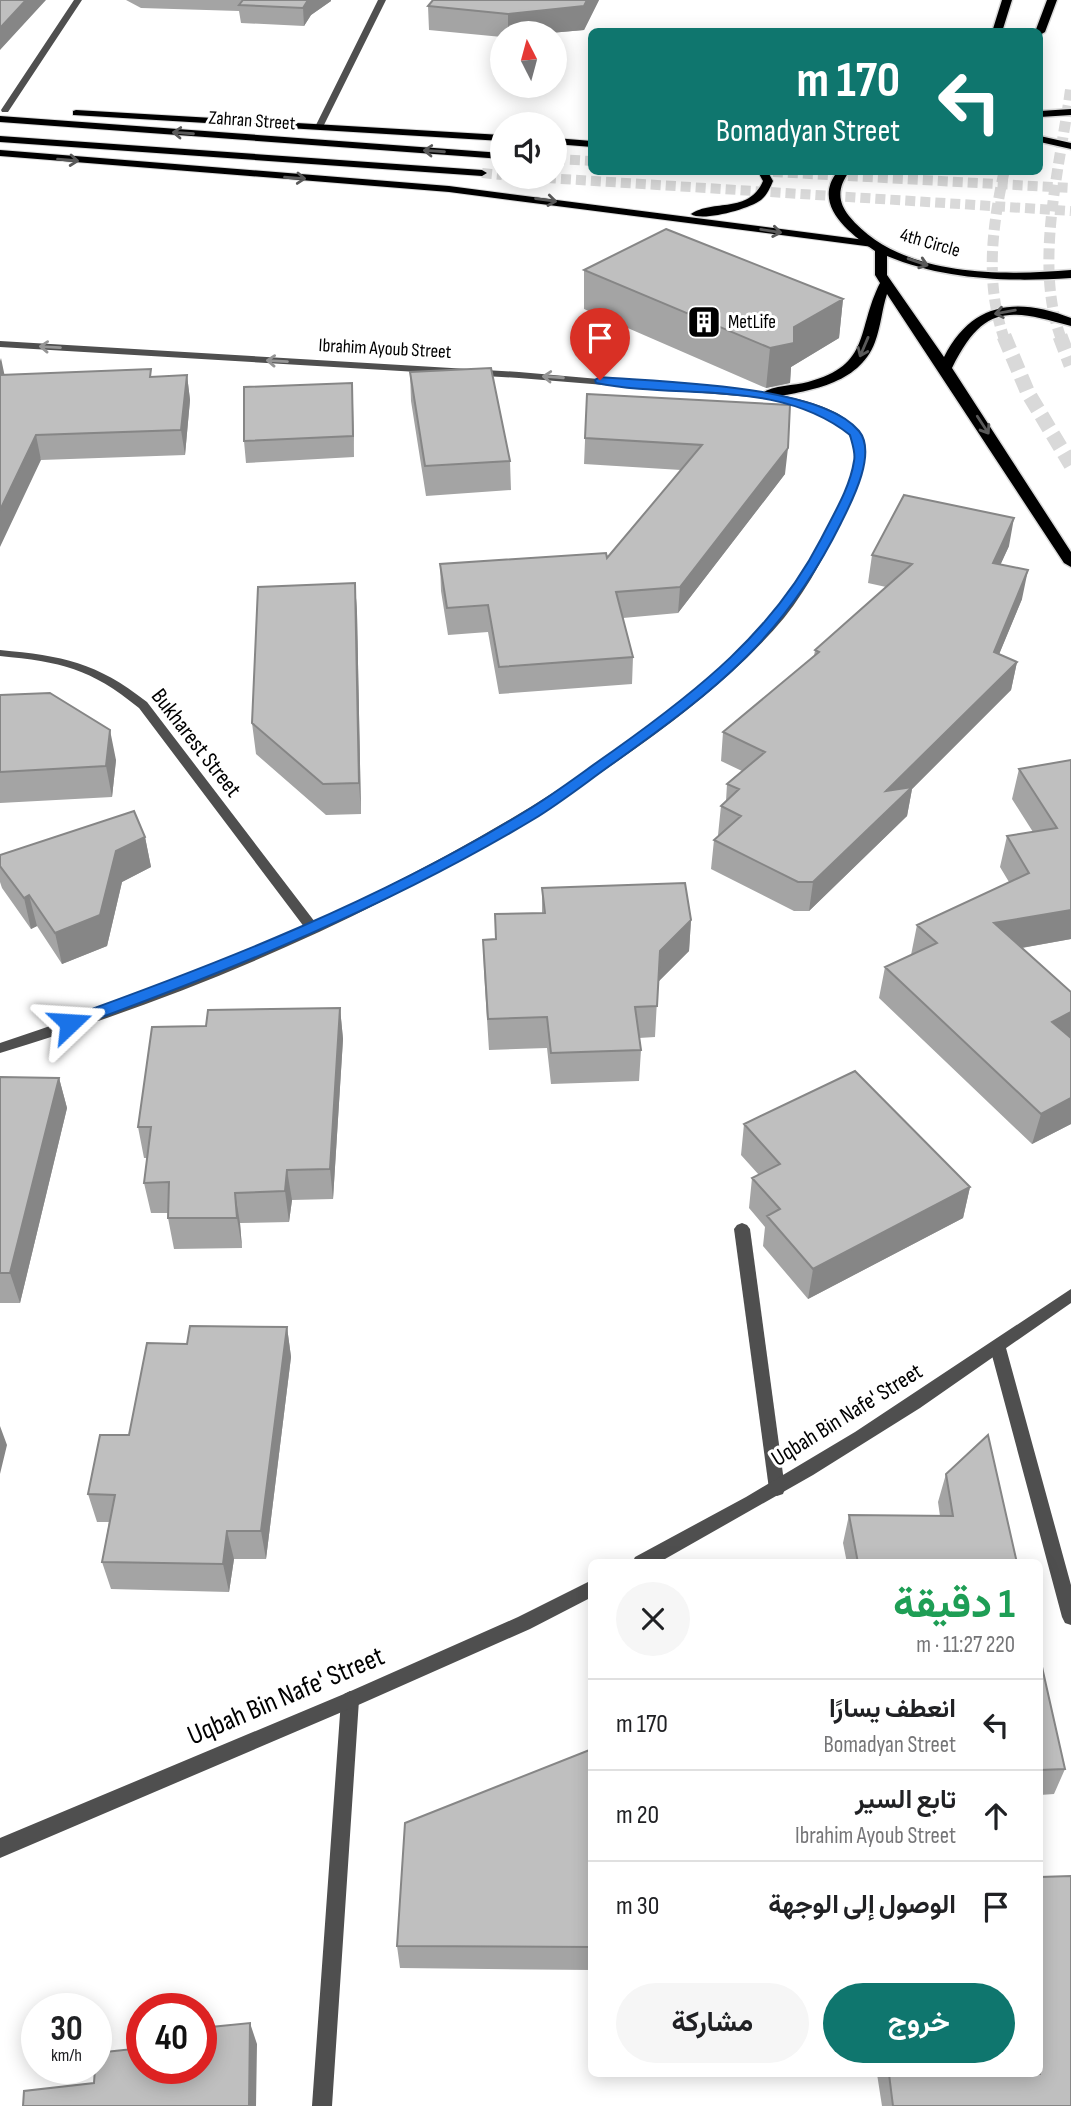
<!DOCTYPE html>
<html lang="ar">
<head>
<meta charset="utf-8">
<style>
  :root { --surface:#fff; --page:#f6f6f6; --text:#202124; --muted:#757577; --line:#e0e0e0; --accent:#0f766e }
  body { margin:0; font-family:"Sofia Sans Condensed",Vazirmatn,sans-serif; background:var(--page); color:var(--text); direction:rtl; height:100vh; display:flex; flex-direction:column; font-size:26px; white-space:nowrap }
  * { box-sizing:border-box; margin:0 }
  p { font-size:23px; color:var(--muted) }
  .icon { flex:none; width:38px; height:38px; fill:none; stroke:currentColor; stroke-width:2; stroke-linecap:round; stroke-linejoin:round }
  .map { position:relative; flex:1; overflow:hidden; direction:ltr }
  .drawer { position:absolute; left:588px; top:1559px; width:455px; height:518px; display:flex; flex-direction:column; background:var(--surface); border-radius:10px; box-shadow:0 4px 18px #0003; direction:rtl }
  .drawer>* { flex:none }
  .guide { position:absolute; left:588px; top:28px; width:455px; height:147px; border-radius:10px; box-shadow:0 4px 18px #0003; direction:rtl; background:#0f766e; color:#fff; overflow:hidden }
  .needle { width:46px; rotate:354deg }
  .buttons { position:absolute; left:490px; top:21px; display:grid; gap:14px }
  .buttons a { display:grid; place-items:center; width:77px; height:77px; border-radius:50%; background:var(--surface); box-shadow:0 4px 18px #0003; font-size:35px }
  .speed { position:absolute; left:21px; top:1993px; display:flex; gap:14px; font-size:35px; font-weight:700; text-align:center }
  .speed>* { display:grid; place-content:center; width:91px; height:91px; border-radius:50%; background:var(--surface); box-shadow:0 4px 18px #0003; line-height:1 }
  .speed small { font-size:18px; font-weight:400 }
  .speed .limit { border:10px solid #d22; background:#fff; color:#111 }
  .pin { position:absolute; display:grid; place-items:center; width:60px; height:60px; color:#fff; margin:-72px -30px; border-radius:50% 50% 50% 0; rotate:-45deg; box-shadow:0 0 7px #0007 }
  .pin .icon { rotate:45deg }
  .me { position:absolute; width:77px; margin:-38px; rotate:70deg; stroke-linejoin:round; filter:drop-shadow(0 0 5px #0008) }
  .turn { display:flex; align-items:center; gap:24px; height:147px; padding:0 28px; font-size:32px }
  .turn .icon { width:91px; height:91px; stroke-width:2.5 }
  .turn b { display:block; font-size:49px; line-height:60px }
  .round { display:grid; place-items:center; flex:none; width:74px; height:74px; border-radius:37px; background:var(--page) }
  .summary { display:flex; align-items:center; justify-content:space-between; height:119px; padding:0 28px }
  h1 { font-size:42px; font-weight:700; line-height:52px; color:#1e9e55 }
  .cta { display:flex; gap:14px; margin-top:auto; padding:14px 28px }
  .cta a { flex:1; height:80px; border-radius:42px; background:var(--accent); color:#fff; font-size:28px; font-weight:700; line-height:80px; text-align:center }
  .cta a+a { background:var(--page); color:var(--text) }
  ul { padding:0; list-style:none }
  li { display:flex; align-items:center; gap:21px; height:91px; padding:0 28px; border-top:2px solid var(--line) }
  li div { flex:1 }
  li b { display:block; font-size:26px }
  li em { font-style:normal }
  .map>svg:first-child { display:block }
</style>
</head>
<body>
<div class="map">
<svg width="1071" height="2106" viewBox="0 0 1071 2106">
  <rect width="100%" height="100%" fill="#fff"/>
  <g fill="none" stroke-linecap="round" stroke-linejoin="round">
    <!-- primary-tunnel -->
    <path stroke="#d9d9d9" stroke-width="10" stroke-dasharray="10 5" stroke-linecap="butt" d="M555,159L592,161
      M773,172L1071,188
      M482,173L502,175
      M531,177L1071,211"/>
    <!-- trunk-tunnel-far1 -->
    <path stroke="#d9d9d9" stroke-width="11" stroke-dasharray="11 5" stroke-linecap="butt" d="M1004,172C992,228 985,283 1004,338
      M1061,338C1033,264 1061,162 1071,86"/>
    <!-- trunk-tunnel -->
    <path stroke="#d9d9d9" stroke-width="15" stroke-dasharray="15 7" stroke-linecap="butt" d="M1004,336L1028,393L1071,465
      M1060,336L1071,365"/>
    <defs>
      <path id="primary" d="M76,110L502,135V141L73,115V111Z
        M0,116L502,153V159L0,122Z
        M0,136L482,170L487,173L482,176L0,142Z
        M555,138L592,141V147L555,144Z
        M0,150L449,186L873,241L878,244L873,247L449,192L0,156Z
        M758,172H768L773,181C770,188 767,195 761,200C749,209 702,222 691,214C713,199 749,214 763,181Z"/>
      <path id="trunk" d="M1002,0H1012L1002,32H992Z
        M1047,0H1057L1045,32L1040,35V32H1035Z
        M1071,109V115L1040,117V111Z
        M1040,136L1071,143V149L1040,142Z
        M837,172H849C838,187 837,201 849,216C899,277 999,276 1071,270V278C1009,282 945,280 887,256V275L944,357C972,302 1017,297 1071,318V326C1009,309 984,303 952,368L1071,552V567L1064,563L887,294C882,309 881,326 875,342C859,385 808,391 768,398L761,394C772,385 794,386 808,382C872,365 856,330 880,283L875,275V251C849,233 812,205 837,172Z"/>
    </defs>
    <!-- primary casing -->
    <use href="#primary" stroke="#dbdbdb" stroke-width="2"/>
    <!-- trunk casing -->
    <use href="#trunk" stroke="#dbdbdb" stroke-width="3"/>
    <!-- service -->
    <path fill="#4f4f4f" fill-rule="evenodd" d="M742,1223L747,1225L750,1229L785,1489L783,1494L777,1496L771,1494L769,1489L734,1229L737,1225Z"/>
    <!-- minor -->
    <path fill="#4f4f4f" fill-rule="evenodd" d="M74,0H82L8,112H2L1,110Z
      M378,0H386L323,127L316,129L315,127Z
      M0,650C63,656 96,662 147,702L318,926L320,929L318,932H308L139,708C90,668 61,662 0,656Z
      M998,1341L1004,1343L1006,1348L1071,1585V1625L1065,1623L1062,1617L990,1348L992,1343Z
      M350,1691L356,1694L359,1700L332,2106H312L341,1700L344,1694Z"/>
    <!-- tertiary -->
    <path fill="#4f4f4f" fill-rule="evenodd" d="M0,341L519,372L781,395C842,408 886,427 853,497C833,539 813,582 784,618C736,675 675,721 615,763C429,893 217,987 0,1053V1043C215,971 423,885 610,755C673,712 738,663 785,602C810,568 832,525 848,486C874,420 816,406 763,398L519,378L0,347Z
      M1071,1289V1303L920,1408L813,1475L658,1563H632L635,1557L746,1497L855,1432Z
      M592,1580V1597L530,1629L356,1706L0,1858V1838L344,1694L518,1617Z"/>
    <!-- primary -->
    <use href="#primary" fill="#000" fill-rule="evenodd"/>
    <!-- trunk -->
    <use href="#trunk" fill="#000" fill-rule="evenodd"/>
  </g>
  <!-- wall -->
  <path fill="#a4a4a4" d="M126,0H331V1L311,15L304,26L241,23L239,11L141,8Z
    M599,0L584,30L550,33H502V37L429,30L428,6Z
    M584,270L843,299L839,338L791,367L790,383L766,388L584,309Z
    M410,372L510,461L511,490L426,496L411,401Z
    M5,374L152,377L187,375L190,400L185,455L41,460Z
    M352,383L354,457L246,463L244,441Z
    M587,394L785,474L678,613L623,618L633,657L632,684L499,694L488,632L448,635L441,591L440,564L607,558L681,470L584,464Z
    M1009,546L1000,565L1022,599L999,654L1017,662L1011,690L912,789L907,816L809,911H794L711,869L714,840L719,835H718L721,806L726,801L727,784L742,771L721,761L723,732L814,656L815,650L886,587L868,583L872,555Z
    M355,583L357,613L361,814L326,815L256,754L252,723Z
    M0,695L116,760L112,797L0,803Z
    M1071,760V939L1022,948L1071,992V1124L1032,1144L879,998L885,967L911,955L917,925L1009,882L1000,867L1007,836L1033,832L1012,799L1019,769Z
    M145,837L151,867L122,882L107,946L62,964L37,926L31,929L2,888L0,882V855Z
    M542,888L691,920L689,951L658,982L655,1037L639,1038L641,1050L639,1081L551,1084L547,1048L489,1050L484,971L483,940L495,939L542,913Z
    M340,1008L343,1039L333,1199L292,1200L289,1222L240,1223L242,1248L174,1249L168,1218V1213H151L144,1183L147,1158H144L138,1127L206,1026Z
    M0,1077L59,1078L67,1108L20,1303H0Z
    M744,1124L970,1187L963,1218L808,1299L763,1246L765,1227L749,1208L752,1178L759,1175L741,1155Z
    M287,1327L291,1357L266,1559H234L229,1592L111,1589L102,1562L109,1522H97L88,1494L129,1435L187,1344Z
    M946,1474L1017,1563H847L843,1543L849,1515L940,1516L938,1502Z
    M1040,1658L1065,1769L1054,1794L1040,1795Z
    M592,1749V1970L400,1968L397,1946Z
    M877,2074H1040L1071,2106H882Z"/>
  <!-- shaded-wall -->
  <path fill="#868686" d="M26,0H46L0,50V28Z
    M308,0H331V1L311,15L304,26L303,8Z
    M587,0H599L584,30L550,33H508V14Z
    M843,299L839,338L791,367L790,383L766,388L770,348L794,327Z
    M1,358L6,382L0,394V361Z
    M187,375L190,400L185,455L181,430Z
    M352,383L353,404L354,457L353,436Z
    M36,435L41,460L0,547V510Z
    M788,448L785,474L678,613L680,587Z
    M1014,518L1009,546L988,592L993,563Z
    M1028,570L1022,599L988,681L994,652Z
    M355,583L357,613L361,814L359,783Z
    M1017,662L1011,690L912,789L907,816L809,911L813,882L886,791Z
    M110,730L116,760L112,797L106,766Z
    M145,837L151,867L122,882L107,946L62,964L55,933L116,851Z
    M29,895L37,926L31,929L24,898Z
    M1071,910V939L987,954L994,923Z
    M691,920L689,951L658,982L660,951Z
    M340,1008L343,1039L333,1199L330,1169Z
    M1071,1012V1038L1052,1022Z
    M59,1078L67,1108L20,1303L10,1273Z
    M1071,1098V1124L1032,1144L1041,1114Z
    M287,1170L292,1200L289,1222L285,1191Z
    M970,1187L963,1218L808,1299L813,1269Z
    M235,1193L240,1223L242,1248L237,1218Z
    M287,1327L291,1357L266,1559L261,1531Z
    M0,1426L7,1445L0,1474Z
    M227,1531L234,1559L229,1592L223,1564Z
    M250,2023L257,2044L256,2106H249Z"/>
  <!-- building -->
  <path fill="#bfbfbf" stroke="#868686" stroke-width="2" d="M0,0H26L0,28Z
    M243,0H308L303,8L239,5Z
    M433,0H587L584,6L508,14L428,6Z
    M666,229L843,299L794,327V343L770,348L584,270Z
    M491,368L510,461L425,466L410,372Z
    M151,369L150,377L187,375L181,430L36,435L0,510V375Z
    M352,383L353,436L244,441V387Z
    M587,394L790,405L788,448L680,587L616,592L633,657L499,667L488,605L447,608L440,564L606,553L607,558L702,445L585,438Z
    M904,495L1014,518L993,563L1028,570L994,652L1017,662L886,791L912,787L813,882H798L714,840L741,816L721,806L739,789L727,784L765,752L723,732L819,652L815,650L912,564L872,555Z
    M355,583L359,783L323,784L252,723L258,587Z
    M50,693L110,730L106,766L0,772V695Z
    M1071,760V910L994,923L1071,992V1012L1052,1022L1071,1038V1098L1041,1114L885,967L937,943L917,925L1029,873L1007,836L1057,828L1019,769Z
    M134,811L145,837L116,851L100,915L55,933L29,895L24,898L0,866V855Z
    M685,883L691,920L660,951L657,1006L635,1007L641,1050L551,1053L547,1017L488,1019L483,940L496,939L495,914L545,913L542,888Z
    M340,1008L330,1169L287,1170L285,1191L235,1193L237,1218H168L169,1182L144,1183L151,1127H138L152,1027L206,1026L208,1010Z
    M855,1071L970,1187L813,1269L767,1216L780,1209L752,1178L780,1164L744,1124Z
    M0,1077L59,1078L10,1273H0Z
    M190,1326L287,1327L261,1531H227L223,1564L102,1562L115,1495L88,1494L100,1435H129L147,1343L187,1344Z
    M988,1435L1017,1563H858L849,1515L953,1516L946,1474Z
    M1040,1658L1065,1769L1040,1770Z
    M592,1749V1947L397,1946L405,1823Z
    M1071,1876V2106H893L889,2074H1040V1877Z
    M250,2023L249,2106H23L24,2091L94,2083L95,2068H96V2053L142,2048V2068H201V2028Z"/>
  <!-- one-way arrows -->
  <defs><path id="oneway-shaft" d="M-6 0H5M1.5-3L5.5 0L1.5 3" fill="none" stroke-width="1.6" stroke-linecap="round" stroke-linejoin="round" transform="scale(1.75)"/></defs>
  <g stroke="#595959">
    <use href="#oneway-shaft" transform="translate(183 133) rotate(-176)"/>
    <use href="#oneway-shaft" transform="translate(434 151) rotate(-176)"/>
    <use href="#oneway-shaft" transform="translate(68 160) rotate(5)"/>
    <use href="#oneway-shaft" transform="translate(295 178) rotate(4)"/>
    <use href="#oneway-shaft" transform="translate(546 200) rotate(7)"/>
    <use href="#oneway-shaft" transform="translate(771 231) rotate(9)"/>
    <use href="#oneway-shaft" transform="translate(918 262) rotate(19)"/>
    <use href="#oneway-shaft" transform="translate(1005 312) rotate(170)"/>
    <use href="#oneway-shaft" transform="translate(864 347) rotate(113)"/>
    <use href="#oneway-shaft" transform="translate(983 425) rotate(57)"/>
  </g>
  <g stroke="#959595">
    <use href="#oneway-shaft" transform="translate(50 347) rotate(-177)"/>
    <use href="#oneway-shaft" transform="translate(277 361) rotate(-177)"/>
    <use href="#oneway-shaft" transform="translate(553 377) rotate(-176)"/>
  </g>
  <!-- route -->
  <path fill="#1a73e8" stroke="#114b97" stroke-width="2" d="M600,377C660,382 821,384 859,431C877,453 852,501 841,523C784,638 717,689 615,762C588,781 562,802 534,819C389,906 234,969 75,1027H64V1019C223,962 381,900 526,811C556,793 584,771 613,751C696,692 774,631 821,539C833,515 850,488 854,461C856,453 852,443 850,435C778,378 681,400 596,383L595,380Z"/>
  <!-- icons -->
  <defs>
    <symbol id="building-square" viewBox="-11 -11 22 22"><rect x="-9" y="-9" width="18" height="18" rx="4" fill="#000" stroke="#fff"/><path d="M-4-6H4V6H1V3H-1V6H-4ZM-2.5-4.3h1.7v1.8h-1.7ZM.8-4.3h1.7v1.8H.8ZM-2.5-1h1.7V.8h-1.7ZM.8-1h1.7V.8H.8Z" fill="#fff"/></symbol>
  </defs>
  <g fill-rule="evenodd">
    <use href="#building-square" x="685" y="303" width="38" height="38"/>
  </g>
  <g text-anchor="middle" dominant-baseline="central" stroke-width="6" stroke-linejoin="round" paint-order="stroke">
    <!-- far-street labels -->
    <g font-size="19" fill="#000" stroke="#fff">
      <text transform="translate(252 121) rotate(4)">Zahran Street</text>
      <text transform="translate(930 243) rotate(16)">4th Circle</text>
      <text transform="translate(385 349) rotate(3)">Ibrahim Ayoub Street</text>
    </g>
    <!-- far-poi labels -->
    <g font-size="19" fill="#000" stroke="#fff" text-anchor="start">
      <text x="728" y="322">MetLife</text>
    </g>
    <!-- street labels -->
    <g font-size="23" fill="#000" stroke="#fff">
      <text transform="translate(196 743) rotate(52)">Bukharest Street</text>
      <text transform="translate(847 1415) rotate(-32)">Uqbah Bin Nafe' Street</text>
    </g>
    <!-- near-street labels -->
    <g font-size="28" fill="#000" stroke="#fff">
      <text transform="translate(286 1696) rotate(-23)">Uqbah Bin Nafe' Street</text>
    </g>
  </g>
</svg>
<div class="buttons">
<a><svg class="needle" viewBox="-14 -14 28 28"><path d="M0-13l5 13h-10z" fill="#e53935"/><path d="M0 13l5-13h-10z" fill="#757577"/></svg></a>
<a><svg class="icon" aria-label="sound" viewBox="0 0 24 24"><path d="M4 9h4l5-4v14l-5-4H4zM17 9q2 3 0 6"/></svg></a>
</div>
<div class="speed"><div>30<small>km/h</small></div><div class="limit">40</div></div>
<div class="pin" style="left:600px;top:380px;background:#d93025"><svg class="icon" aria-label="arrive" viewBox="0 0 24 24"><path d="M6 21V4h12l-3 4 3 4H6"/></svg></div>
<svg class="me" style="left:70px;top:1023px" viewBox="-20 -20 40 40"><path d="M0-17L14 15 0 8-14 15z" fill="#1a73e8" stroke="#fff" stroke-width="4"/></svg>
<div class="guide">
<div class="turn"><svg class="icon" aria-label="left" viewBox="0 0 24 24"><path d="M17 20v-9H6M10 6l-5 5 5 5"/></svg><div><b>170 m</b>Bomadyan Street</div></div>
</div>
<section class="drawer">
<div class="summary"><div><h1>1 دقيقة</h1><p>220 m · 11:27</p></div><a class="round"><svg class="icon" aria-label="close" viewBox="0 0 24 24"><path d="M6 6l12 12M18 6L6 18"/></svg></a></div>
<ul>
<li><svg class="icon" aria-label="left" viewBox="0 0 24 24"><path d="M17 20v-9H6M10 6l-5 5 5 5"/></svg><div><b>انعطف يسارًا</b><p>Bomadyan Street</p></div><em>170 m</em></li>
<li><svg class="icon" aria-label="ahead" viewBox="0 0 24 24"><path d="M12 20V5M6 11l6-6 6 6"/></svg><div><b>تابع السير</b><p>Ibrahim Ayoub Street</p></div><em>20 m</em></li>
<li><svg class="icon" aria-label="arrive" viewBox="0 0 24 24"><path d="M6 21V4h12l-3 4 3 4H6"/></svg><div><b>الوصول إلى الوجهة</b></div><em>30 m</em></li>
</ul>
<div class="cta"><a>خروج</a><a>مشاركة</a></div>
</section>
</div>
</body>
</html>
